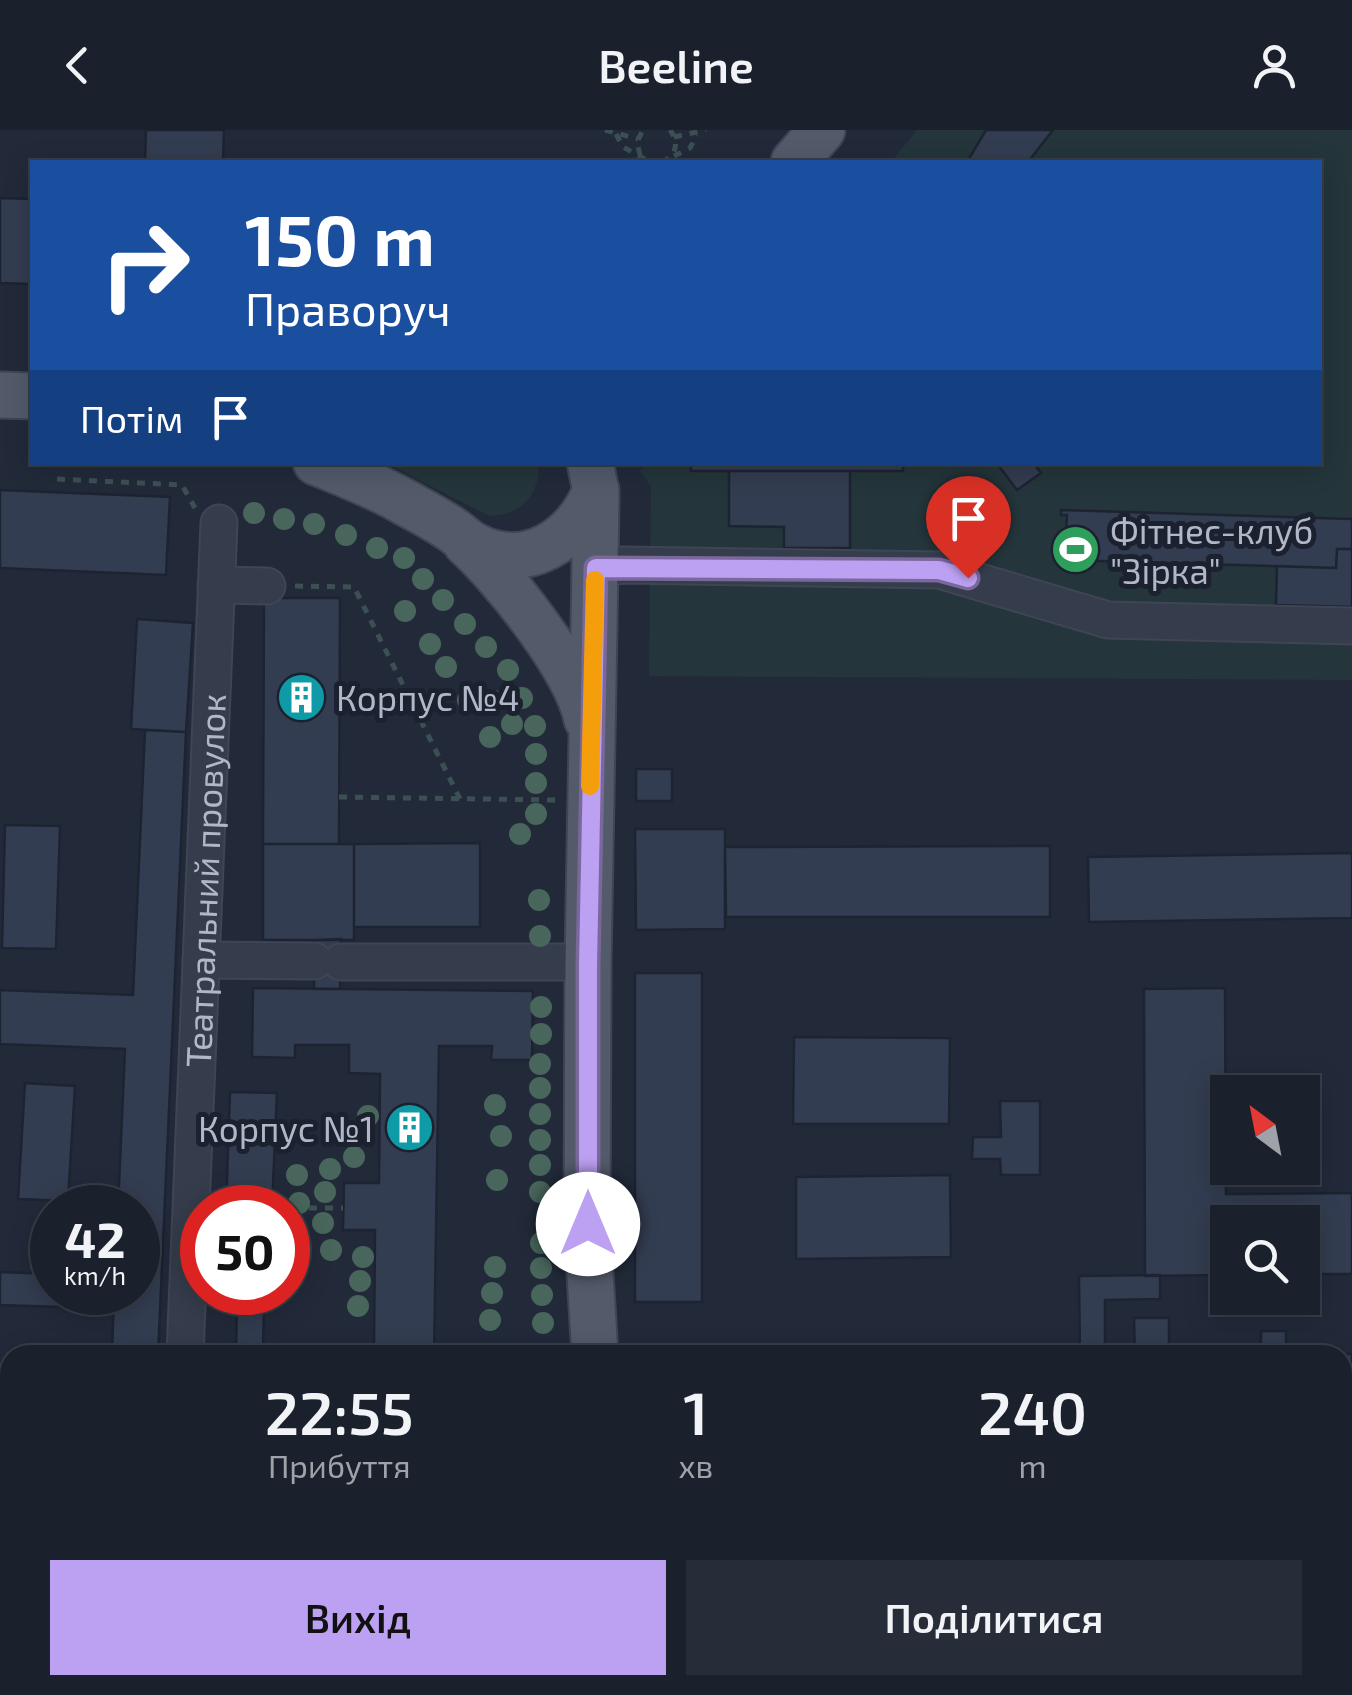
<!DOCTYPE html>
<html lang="uk">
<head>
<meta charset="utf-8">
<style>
  :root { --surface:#1a202c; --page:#272d38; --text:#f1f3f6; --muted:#9fa3a9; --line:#383e48; --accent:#bca0f2 }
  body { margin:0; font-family:"Exo 2",sans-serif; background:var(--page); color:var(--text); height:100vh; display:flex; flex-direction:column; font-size:38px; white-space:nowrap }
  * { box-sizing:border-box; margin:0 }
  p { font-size:32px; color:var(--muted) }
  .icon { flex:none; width:55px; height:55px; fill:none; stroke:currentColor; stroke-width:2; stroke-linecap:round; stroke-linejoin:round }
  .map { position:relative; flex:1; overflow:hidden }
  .details { position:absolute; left:0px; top:1215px; width:1352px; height:350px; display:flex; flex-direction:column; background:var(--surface); border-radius:30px 30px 0 0; box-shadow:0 5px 25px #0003,0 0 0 2px var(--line) }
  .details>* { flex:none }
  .banner { position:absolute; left:30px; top:30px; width:1292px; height:305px; border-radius:0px; box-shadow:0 5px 25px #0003,0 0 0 2px var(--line); background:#1a4fa0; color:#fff; overflow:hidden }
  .needle { width:65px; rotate:328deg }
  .buttons { position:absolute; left:1210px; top:945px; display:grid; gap:20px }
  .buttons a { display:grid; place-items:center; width:110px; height:110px; border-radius:0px; background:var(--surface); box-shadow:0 5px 25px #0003,0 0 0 2px var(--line); font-size:50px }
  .speed { position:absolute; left:30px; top:1055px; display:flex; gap:20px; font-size:50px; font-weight:700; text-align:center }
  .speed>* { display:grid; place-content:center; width:130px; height:130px; border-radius:50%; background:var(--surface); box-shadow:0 5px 25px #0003,0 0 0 2px var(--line); line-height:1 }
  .speed small { font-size:25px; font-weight:400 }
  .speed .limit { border:15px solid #d22; background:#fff; color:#111 }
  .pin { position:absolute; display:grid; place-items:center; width:85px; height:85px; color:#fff; margin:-102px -42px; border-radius:50% 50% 50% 0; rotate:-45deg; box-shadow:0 0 10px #0007 }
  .pin .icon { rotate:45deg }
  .me { position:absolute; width:110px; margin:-55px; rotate:0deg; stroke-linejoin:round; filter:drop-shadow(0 0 8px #0008) }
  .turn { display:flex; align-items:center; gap:35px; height:210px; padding:0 50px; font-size:45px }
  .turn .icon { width:130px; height:130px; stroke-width:2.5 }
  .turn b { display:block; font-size:70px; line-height:85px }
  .then { display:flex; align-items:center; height:95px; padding:0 50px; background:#0003; gap:20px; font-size:38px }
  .eta { display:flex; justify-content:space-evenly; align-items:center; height:170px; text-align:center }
  .eta b { font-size:60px; font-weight:600; line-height:70px }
  .cta { display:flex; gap:20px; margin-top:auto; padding:20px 50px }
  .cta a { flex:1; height:115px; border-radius:0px; background:var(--accent); color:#111; font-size:40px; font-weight:600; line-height:115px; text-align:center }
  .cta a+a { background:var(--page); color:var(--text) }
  header { display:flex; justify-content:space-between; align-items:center; height:130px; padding:0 50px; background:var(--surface); font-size:45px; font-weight:600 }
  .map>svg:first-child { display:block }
</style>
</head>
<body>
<header><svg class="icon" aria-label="back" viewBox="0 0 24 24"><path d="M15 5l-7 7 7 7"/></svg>Beeline<svg class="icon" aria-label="person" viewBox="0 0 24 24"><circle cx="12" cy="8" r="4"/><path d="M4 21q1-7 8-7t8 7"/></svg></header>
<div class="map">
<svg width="1352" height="1565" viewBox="0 0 1352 1565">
  <rect width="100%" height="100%" fill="#222a3a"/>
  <!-- green -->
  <path fill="#24363b" d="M917,0H1352V550L649,546L651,356L640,341L647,332H1320V32H891Z
    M386,333H538C541,365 521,385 489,386Z"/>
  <!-- building -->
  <path fill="#333d51" stroke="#1d2331" stroke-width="2.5" d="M146,0H224L223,32H145Z
    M986,0H1053L1028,32H967Z
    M0,68L32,69V154L0,153Z
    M691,332H903V341H691Z
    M996,332H1033L1041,343L1017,360Z
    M729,341H850V418H784V397L729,396Z
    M0,360L170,367L166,445L0,438Z
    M1061,380L1352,389V419H1337L1336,438L1065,430L1067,385H1061Z
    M1337,419H1352V477L1276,475L1277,436L1336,438Z
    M264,468H340L339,714H263Z
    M137,489L193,493L186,602L131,599Z
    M145,600L186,602L158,1225H112L114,1162H138V1078H118L125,919L0,914V860L133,865Z
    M636,639H672V671H636Z
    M5,695L60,696L56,819L2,818Z
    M635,699H725V799L636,800Z
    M480,713V797H354V714Z
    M263,714H354V810H263Z
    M1050,716V787H726L725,717Z
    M1352,723V788L1089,792L1088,727Z
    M341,809L340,859H314L315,810Z
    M635,843H702V1172H635Z
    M253,858L533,861L532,930H491L492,916H439L434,1225H346V1215L374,1216L375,1100H343L344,1053H379L380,944L349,943V915H295V928L252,927Z
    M1225,858L1226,1064L1352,1063V1144H1302V1092H1228V1145L1145,1146L1144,859Z
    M794,907L950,908L949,994H793Z
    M25,953L75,956L68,1071L18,1069Z
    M230,962L277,963L272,1078H226Z
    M1000,971H1040V1045H1001L1000,1029H972L973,1007H1001Z
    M950,1045L951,1127L796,1129V1047Z
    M0,1142L52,1144V1162H62L61,1177L0,1175Z
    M1160,1145V1169L1105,1170V1225H1080L1079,1146Z
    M237,1174H264L263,1220H236Z
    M1134,1188H1169V1225H1135Z
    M1261,1201H1286V1224H1352V1320H1342V1225H1208H1261Z
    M1043,1217V1225H635V1219Z
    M0,1245L10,1246V1472H0Z
    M1342,1498H1352V1565H1335V1555H1342Z
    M73,1555H147V1565H73Z
    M318,1555H387V1565H318Z
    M453,1555H512V1565H453Z
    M755,1555H822L823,1565H755Z
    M856,1555H1000V1560L856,1563Z
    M1128,1555H1204L1205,1562L1128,1565Z
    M1208,1555H1308V1561L1208,1563Z"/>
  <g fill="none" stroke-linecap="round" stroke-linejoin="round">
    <defs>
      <g id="minor">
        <path d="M595,438L625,435L939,440L1108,490L1352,496"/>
        <path d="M216,455L267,456"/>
        <path d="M201,830L314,831"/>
        <path d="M341,832H569L588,835"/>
        <path id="s1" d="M185,1225L219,393"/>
        <path d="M712,1555V1565"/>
        <path d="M171,1565L172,1555"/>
        <path d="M1031,1565V1555"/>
      </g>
      <path id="major" d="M794,32L822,0
        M0,265L32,266
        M316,332C345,344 374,355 401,370C417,379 433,387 448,397C457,402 464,410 473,415C526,444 577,409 596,360
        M590,332L596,362L595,438L588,835L587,1094L595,1225
        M466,413C504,447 577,539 587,589
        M1342,1435H1352"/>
    </defs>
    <!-- minor casing -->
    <use href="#minor" stroke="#3f4554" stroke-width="39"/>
    <!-- major casing -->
    <use href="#major" stroke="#3f4554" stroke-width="49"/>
    <!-- path -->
    <path stroke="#3c5054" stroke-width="5" stroke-dasharray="8 8" stroke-linecap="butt" d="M605,0L638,9
      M616,4L623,17L650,32
      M674,7L706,0
      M640,25L637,12L643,0
      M674,26L690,18L697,5
      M662,32C676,26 680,13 670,0
      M57,349L182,355L195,378
      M295,456L354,457L460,669
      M339,667L556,670
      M309,1078H343
      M1060,1556H1088"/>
    <!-- minor -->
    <use href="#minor" stroke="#353c4b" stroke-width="35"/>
    <!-- major -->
    <use href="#major" stroke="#535b6b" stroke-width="45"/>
  </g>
  <!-- trees -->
  <g fill="#48665c">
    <circle cx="254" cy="383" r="11"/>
    <circle cx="284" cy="389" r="11"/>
    <circle cx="314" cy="394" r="11"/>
    <circle cx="346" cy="405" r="11"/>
    <circle cx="377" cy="418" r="11"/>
    <circle cx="404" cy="428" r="11"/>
    <circle cx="423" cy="449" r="11"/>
    <circle cx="443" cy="470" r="11"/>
    <circle cx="405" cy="481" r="11"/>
    <circle cx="465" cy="494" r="11"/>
    <circle cx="430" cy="514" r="11"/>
    <circle cx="486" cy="517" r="11"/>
    <circle cx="446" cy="537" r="11"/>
    <circle cx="508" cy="540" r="11"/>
    <circle cx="522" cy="568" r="11"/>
    <circle cx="468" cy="570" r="11"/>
    <circle cx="494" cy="571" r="11"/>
    <circle cx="512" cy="594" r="11"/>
    <circle cx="535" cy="596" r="11"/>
    <circle cx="490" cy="607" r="11"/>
    <circle cx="536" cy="624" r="11"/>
    <circle cx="536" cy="653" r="11"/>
    <circle cx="536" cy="684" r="11"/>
    <circle cx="520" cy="704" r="11"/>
    <circle cx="539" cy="770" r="11"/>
    <circle cx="540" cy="806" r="11"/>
    <circle cx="541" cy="877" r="11"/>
    <circle cx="541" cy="904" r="11"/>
    <circle cx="540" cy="934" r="11"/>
    <circle cx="540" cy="958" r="11"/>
    <circle cx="495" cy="975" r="11"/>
    <circle cx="540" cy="984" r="11"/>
    <circle cx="368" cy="986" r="11"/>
    <circle cx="501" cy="1006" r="11"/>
    <circle cx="540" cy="1010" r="11"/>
    <circle cx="354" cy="1027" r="11"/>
    <circle cx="540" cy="1035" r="11"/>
    <circle cx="330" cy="1039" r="11"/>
    <circle cx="297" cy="1045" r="11"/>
    <circle cx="497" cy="1050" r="11"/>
    <circle cx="325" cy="1062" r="11"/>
    <circle cx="540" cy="1062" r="11"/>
    <circle cx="299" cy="1073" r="11"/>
    <circle cx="323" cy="1093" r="11"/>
    <circle cx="541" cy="1113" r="11"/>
    <circle cx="331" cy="1120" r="11"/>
    <circle cx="363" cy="1127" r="11"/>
    <circle cx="495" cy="1137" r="11"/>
    <circle cx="541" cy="1138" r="11"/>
    <circle cx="360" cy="1151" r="11"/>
    <circle cx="492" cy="1163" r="11"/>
    <circle cx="542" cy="1165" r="11"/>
    <circle cx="358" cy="1176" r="11"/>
    <circle cx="490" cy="1190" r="11"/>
    <circle cx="543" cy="1193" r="11"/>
  </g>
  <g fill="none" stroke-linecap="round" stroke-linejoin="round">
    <defs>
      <path id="route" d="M588,1094V835L596,438L939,440L968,448"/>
    </defs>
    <!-- route casing -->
    <use href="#route" stroke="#7a689d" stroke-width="25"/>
    <!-- route -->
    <use href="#route" stroke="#bca0f2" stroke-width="18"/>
    <!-- slow -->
    <path stroke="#f59e0b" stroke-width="18" d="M590,656L595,450"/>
  </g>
  <!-- icons -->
  <defs>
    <symbol id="stadium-disc" viewBox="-11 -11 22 22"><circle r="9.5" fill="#2e9e5b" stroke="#1b212f"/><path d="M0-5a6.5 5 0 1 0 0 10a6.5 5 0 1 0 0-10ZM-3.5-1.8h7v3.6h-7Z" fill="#fff"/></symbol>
    <symbol id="building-disc" viewBox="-11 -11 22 22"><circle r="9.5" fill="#0f9aa8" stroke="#1b212f"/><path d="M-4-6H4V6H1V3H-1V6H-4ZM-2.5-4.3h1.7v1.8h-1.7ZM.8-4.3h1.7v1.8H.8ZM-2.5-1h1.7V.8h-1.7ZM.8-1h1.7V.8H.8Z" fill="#fff"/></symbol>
  </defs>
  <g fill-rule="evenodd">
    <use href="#stadium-disc" x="1048" y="392" width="55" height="55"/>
    <use href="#building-disc" x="274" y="540" width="55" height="55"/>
    <use href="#building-disc" x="382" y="970" width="55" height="55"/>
  </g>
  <g text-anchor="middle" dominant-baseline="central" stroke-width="10" stroke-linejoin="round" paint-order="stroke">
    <!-- poi labels -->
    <g font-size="35" fill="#b0b7c7" stroke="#1b212f" text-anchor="start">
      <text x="1110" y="400">Фітнес-клуб<tspan x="1110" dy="40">"Зірка"</tspan></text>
      <text x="336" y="567">Корпус №4</text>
      <text x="374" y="998" text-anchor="end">Корпус №1</text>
    </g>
    <!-- street labels -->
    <g font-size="35" fill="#b0b7c7" stroke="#1b212f">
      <text stroke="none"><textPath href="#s1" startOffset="475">Театральний провулок</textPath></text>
    </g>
  </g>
</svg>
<div class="buttons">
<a><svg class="needle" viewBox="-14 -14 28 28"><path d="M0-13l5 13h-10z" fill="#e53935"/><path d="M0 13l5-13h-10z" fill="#9fa3a9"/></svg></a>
<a><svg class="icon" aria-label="search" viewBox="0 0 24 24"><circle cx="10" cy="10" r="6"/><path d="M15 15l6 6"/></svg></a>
</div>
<div class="speed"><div>42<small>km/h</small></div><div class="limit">50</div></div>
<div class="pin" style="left:968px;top:448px;background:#d93025"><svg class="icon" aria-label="arrive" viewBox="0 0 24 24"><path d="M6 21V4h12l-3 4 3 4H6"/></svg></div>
<svg class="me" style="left:588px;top:1094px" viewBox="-20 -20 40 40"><circle r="19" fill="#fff"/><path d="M0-13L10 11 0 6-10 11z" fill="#bca0f2"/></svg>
<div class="banner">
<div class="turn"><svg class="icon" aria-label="right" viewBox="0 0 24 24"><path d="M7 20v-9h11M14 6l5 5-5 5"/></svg><div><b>150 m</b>Праворуч</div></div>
<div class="then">Потім<svg class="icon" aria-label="arrive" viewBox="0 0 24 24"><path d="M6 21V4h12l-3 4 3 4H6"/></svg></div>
</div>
<section class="details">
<div class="eta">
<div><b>22:55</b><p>Прибуття</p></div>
<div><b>1</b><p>хв</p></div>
<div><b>240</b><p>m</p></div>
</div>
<div class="cta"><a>Вихід</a><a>Поділитися</a></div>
</section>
</div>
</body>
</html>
